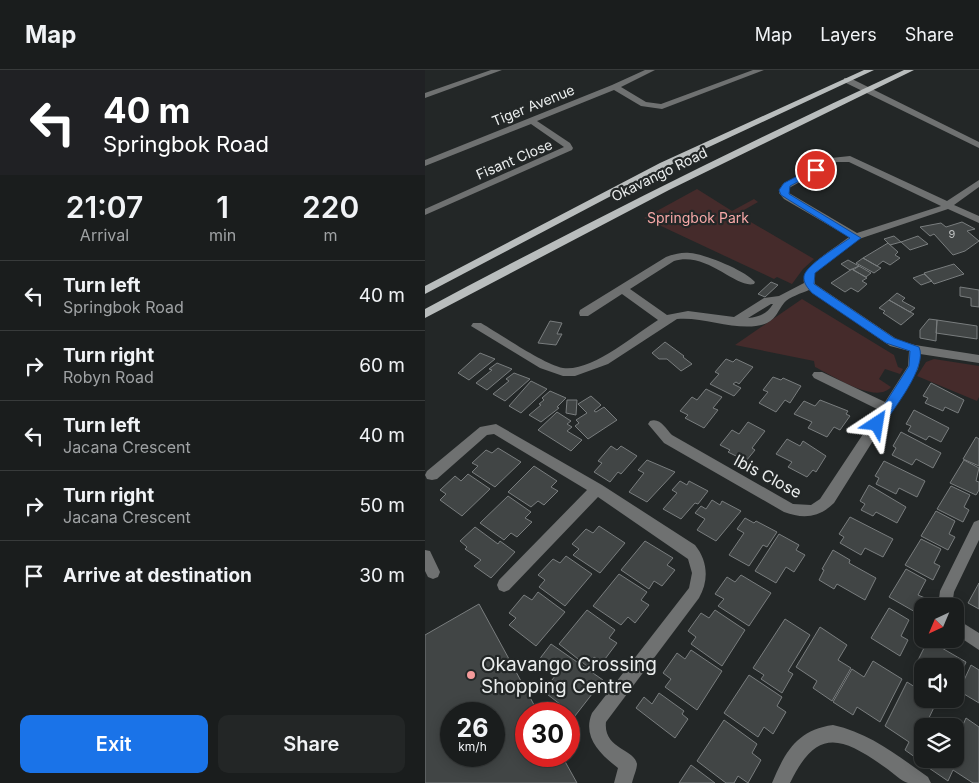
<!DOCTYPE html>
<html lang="en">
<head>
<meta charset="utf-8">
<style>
  :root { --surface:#1a1d1d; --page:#232626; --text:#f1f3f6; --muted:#9fa2a4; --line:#383b3b; --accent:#1a73e8 }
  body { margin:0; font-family:Inter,sans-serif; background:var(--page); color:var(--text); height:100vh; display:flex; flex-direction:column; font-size:19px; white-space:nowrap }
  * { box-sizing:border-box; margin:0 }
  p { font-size:16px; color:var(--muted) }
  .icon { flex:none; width:28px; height:28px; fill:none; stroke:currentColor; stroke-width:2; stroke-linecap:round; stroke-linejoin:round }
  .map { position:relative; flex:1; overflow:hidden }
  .side { display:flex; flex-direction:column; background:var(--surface); width:425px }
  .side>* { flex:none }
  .banner { background:#202124; color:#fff; overflow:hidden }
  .needle { width:32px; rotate:224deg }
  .controls { position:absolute; left:489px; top:528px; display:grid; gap:10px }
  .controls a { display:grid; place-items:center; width:50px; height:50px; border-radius:10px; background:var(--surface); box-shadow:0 2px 12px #0003,0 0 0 1px var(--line); font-size:25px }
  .speed { position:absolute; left:15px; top:632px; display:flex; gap:10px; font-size:25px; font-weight:700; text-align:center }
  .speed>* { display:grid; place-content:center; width:65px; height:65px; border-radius:50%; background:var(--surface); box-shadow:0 2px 12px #0003,0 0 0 1px var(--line); line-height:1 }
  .speed small { font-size:12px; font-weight:400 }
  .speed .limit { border:8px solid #d22; background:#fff; color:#111 }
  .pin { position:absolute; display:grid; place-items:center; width:42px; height:42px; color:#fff; margin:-21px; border:2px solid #fff; border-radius:50%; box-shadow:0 1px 5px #0007 }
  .me { position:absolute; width:55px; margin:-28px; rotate:33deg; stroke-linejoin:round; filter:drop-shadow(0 0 4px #0008) }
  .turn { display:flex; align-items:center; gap:18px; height:105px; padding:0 20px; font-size:22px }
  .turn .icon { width:65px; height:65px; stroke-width:2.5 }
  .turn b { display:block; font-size:35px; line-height:42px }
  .eta { display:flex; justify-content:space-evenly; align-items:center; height:85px; text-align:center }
  .eta b { font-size:30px; font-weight:600; line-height:35px }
  .button { display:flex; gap:10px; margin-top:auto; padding:10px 20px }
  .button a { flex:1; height:58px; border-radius:10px; background:var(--accent); color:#fff; font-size:20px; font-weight:600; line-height:58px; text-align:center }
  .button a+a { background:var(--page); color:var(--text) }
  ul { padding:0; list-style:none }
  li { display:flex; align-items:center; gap:15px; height:70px; padding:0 20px; border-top:1px solid var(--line) }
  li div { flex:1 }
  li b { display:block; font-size:19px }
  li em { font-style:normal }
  header { display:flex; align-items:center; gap:30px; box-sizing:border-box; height:70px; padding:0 25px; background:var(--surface); border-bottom:1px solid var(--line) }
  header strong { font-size:24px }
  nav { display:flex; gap:28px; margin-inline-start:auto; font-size:18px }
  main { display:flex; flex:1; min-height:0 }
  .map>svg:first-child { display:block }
</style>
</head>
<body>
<header>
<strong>Map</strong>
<nav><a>Map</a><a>Layers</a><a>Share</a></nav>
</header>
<main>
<section class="side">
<div class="banner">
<div class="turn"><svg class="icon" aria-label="left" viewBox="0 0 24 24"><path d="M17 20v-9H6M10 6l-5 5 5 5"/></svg><div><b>40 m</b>Springbok Road</div></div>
</div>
<div class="eta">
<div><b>21:07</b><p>Arrival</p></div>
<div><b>1</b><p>min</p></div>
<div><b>220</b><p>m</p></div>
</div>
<ul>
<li><svg class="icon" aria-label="left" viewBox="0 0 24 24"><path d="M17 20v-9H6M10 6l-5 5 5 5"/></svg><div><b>Turn left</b><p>Springbok Road</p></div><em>40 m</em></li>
<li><svg class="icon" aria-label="right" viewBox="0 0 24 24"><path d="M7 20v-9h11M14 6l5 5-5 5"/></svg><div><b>Turn right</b><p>Robyn Road</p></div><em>60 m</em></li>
<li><svg class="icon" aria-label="left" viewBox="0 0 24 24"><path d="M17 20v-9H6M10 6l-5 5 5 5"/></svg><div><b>Turn left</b><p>Jacana Crescent</p></div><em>40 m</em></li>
<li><svg class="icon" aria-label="right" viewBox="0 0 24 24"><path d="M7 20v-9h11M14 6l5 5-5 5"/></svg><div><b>Turn right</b><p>Jacana Crescent</p></div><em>50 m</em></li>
<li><svg class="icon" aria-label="arrive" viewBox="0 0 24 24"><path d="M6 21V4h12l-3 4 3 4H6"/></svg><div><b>Arrive at destination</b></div><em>30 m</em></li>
</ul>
<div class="button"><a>Exit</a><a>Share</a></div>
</section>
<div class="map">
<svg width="554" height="713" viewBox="0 0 554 713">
  <rect width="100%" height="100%" fill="#232727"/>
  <!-- green -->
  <path fill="#452b2b" d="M272,119L307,141L329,129L333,132L312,144L389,189L378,199L367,214L352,207L349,209L219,148Z
    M377,229L469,285L473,297L478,299L475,304L460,299L454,309L466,317C451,335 407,305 390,297L389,291L310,275Z
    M509,289L554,296V327L552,331L492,306L501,292Z"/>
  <!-- building -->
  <path fill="#414545" stroke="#797d7e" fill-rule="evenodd" d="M537,152L550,159L542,161L554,171L540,181L528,185L509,164L505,166L495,157L516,153L521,157Z
    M469,166L476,172L465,175L459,169Z
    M493,166L503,174L485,180L476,172Z
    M463,173L473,182L470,185L475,188L465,195L458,191L452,196L438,188Z
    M438,188L452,196L456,198L449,203L431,193Z
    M423,190L434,196L425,200L416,194Z
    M529,194L539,204L509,214L499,203Z
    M434,196L446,203L441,207L428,200Z
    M427,199L442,208L437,211L442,214L433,222L426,218L420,222L406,213Z
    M499,204L507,211L496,215L488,208Z
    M346,212L353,215L340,227L333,224Z
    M535,217L554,220V237L546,236V228L535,226Z
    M472,223L480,228L477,231L490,238L485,242L464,230Z
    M464,230L485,242L489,244L476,255L458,243L460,241L454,238Z
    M504,249L512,250L511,271L495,268V260Z
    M512,250L552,256V269L511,263Z
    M125,251L137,253L132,264H137L131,275L113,273Z
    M240,272L259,286L258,287L267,294L256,301L242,289H234L227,283Z
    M55,283L70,289L44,310L33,303Z
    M301,289L308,292L311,289L328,297L314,314L311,312L308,314L316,318L309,326L285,314L294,304L290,302Z
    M72,293L87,299L62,320L51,313L67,300L64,299Z
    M89,303L105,309L80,331L68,324L84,311L81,309Z
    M348,307L356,310L358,308L376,316L365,333L360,330L351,342L334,333L343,322L338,320Z
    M106,311L122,319L96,343L84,336Z
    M506,313L539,330L533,343L520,337L518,341L500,333L503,328L498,326Z
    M281,319L297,327L288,338L293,340L279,358L260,348L263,345L255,341L267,327L272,330Z
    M125,321L141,328L132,337L134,338L116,352L104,345L116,335L114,334L119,330L117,328Z
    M166,326L176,335L169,341L171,342L179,337L192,350L163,369L150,356L154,353L151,350L162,343L153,334Z
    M142,330H152L151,345L141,343Z
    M395,330L423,341L421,344L425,346L415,360L409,357L402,367L383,358L387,352L369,344L379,331L390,336Z
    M489,340L524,358L516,372L504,366L501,370L483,361L486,356L481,354Z
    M132,342L146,351L142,354L147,357L142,361L157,370L146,381L113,360Z
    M323,352L340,361L327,378L330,380L321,391L303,382L305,380L295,375L307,360L314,364Z
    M476,362L516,383L508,398L491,389L487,395L467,385L471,378L468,376Z
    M551,367L554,369V396L538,389Z
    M362,369L375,376L378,371L401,386L391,402L388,400L382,407L363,397L367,392L351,384Z
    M186,376L192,380L196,376L212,386L196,404L193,402L185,412L169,402L177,393L173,391Z
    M73,378L96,392L70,417L47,402L53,396L47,393L61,380L67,383Z
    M222,390L250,402L222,432L204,422L219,403L213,400Z
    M539,390L554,398L551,411L554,412V420L551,425L525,413Z
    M459,391L500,411L492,427L474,418L471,424L451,414L454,408L450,406Z
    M109,396L132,411L126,417L133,421L119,435L113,431L106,437L83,422Z
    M43,404L65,419L37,446L15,430L21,424L15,420L30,406L36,411Z
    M255,411L262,415L264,411L283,421L273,434L270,433L256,449L238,439L252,423L247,420Z
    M444,415L481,437L472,453L451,442L448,446L436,440L440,434L435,431Z
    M526,416L545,425L539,437L544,440L538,452L512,439Z
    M83,426L106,442L100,448L107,452L92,467L86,463L79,470L55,453Z
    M287,430L295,435L297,431L316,441L291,471L272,460L280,449L270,443L276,436L281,439Z
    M511,441L530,451L524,464L530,467L523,480L496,466Z
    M425,447L468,469L458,487L440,478L436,485L415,473L419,467L414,464Z
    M320,448L329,453L331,451L352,462L342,477L338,475L324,496L304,485L319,463L312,459Z
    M174,456L200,473L175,503L148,485L154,479L147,474L161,459L168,463Z
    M50,457L73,474L75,471L90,482L66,508L49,496L56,490L40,479L42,477L35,471Z
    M354,464L374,475L371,480L380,485L369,502L361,497L351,513L330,501Z
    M496,469L516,479L509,493L515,496L508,510L480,495Z
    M220,471L248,488L242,495L250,500L237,516L229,511L224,519L196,500Z
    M408,480L425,490L424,493L451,508L440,530L412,514L409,519L394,510L399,500L397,499Z
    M141,486L167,504L140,536L114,517L120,510L113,505L128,489L135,493Z
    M481,499L501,510L493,525L500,528L492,543L464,527Z
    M194,504L222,522L216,530L224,535L210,553L203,547L196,555L168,536Z
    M316,505L346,523L324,556L293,536L299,529L290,524L302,507L310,512Z
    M554,513V539L543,533Z
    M113,522L140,542L111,576L84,555L91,548L84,543L99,525L107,530Z
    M54,534L114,644H101V686H137L152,713H0V565ZM26,644H69V686H26Z
    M464,538L484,550L476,566L483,570L475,586L446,568Z
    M162,540L190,560L184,568L192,573L177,593L169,587L162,596L134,574Z
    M290,540L320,560L297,596L266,574L271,567L263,561L276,543L284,548Z
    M360,549L385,565L363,601L368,604L357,623L336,609L339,605L328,598Z
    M395,557L422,575L413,590L426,598L407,631L388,618L392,611L371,597Z
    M503,570L541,592L533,610L530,608V596L498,598L491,594Z
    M126,574L178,610L146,651L144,649V644L137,643L140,638L118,621L131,605L113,591Z
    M266,580L297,601L272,640L240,617L246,609L238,603L252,583L260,589Z
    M448,591L477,609L455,652L432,637L428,645L408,632L427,599L439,607Z
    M546,595L554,600V633L534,621Z
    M324,605L357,627L352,636L361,642L348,664L339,657L333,667L299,643Z
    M482,612L498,622V629H508L512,631L502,652L509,656H498V689H504L501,695L480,680L484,672L460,656Z
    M234,623L259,641L257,644L263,649L250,668L211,638L219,627L227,634Z
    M541,648L554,657V713H548L528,700L523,711L501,696L505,689H530V664L533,666Z
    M299,650L332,674L327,683L336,690L323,713L313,706L309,713H301L272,691Z
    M266,695L290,713H254Z"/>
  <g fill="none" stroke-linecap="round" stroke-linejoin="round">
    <!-- minor -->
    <path fill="#6f7171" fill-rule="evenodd" d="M66,0H77L0,28V23Z
      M220,0H230L196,17L221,32L236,34L328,0H339L237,39L216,36L189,20L112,51L145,73L148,78L147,80L0,145V139L139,77L106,54L0,96V90L187,15Z
      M419,8H425L554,72V78L419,12Z
      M425,86L522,131L554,110V117L529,135L554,146V153L523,139L434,169L390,203V214L473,270L490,275L554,285V293L495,284L493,299L409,433C394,448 378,449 359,442L239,373L223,354L225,351C235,347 241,359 247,365L368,434L386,435L395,429L454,340L389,308L387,305L389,302H397L460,332L483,296L484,281L465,276L384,220C377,223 364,227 359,233C353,240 352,248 342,253C317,264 280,246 252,249L183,294L150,306H138L115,298L46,256L48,253H56C75,264 118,294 138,298C167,302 209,265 233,250L197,224L163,246H155L154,243L155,240L241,187C249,184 257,182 265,183C280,184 321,201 330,212L329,214C311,219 282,181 249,191L205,219L242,245L263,241L309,247L339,228L354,226L379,213C375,197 412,177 424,167L359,129L354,123L357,115L406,88ZM411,92H424L516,136L432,163L364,123V118ZM346,234H348C342,244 334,247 323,248Z
      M71,354L177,415L270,475C283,491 284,511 274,528L181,652C178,679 210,679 212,694C212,699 208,708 207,713H189L193,698C175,684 157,667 167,643L264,518L267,503L263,489L173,427L84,520L79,522L74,520L72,515L74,510L162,420L69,364L62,365L12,409L7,410L2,409L0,405L2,401L55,357Z
      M554,450V470L529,522L527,536H513L515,521L549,452Z
      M0,480L5,481L15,502L13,507L8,509L3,507L0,501Z
      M530,548L554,563V580L530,564Z
      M408,655C445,663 473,686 503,707L506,713C499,713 489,713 483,713C476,711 467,702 461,698C416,666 392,657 365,713H347C360,682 372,660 408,655Z"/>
    <!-- major -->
    <path fill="#b9bdbd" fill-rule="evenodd" d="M439,0H449L241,97L0,224V216L235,93Z
      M479,0H489L244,120L0,248V239C157,155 317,75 479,0Z"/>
  </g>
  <!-- route -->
  <path fill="#1a73e8" stroke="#114b97" d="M388,98L395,100L365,116L364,124L436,168L390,203L389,214L469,268L494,277C503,297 468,339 457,357L452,358L447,354L484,296L485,281L461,273L387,223C383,218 378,213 379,206C381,195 415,175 425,168L356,125L354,120L359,113Z"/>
  <!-- markers -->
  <circle fill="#f59b9b" stroke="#232727" stroke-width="2" cx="46" cy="605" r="5"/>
  <g text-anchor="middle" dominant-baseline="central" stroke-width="4.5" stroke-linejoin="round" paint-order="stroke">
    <!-- far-number labels -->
    <g font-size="11" fill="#c0c3c3">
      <text x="527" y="164">9</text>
    </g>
    <!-- far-street labels -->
    <g font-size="14" fill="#eaeded" stroke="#232727">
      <text transform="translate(108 35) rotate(-22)">Tiger Avenue</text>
      <text transform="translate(89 89) rotate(-23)">Fisant Close</text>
      <text transform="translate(234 104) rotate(-26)">Okavango Road</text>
    </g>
    <!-- far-park labels -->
    <g font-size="14" fill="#f7a8a7" stroke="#232727">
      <text x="273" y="147">Springbok Park</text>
    </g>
    <!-- street labels -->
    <g font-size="16" fill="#eaeded" stroke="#232727">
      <text transform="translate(343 406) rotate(28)">Ibis Close</text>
    </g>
    <!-- near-poi labels -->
    <g font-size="19" fill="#eaeded" stroke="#232727" text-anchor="start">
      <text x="56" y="594">Okavango Crossing<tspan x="56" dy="22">Shopping Centre</tspan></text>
    </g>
  </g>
</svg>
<div class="controls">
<a><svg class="needle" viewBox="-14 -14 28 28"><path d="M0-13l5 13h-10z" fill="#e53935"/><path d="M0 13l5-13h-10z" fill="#9fa2a4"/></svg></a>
<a><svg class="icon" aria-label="sound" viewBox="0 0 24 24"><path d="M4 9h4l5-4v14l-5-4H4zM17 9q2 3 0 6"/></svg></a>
<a><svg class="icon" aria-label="layers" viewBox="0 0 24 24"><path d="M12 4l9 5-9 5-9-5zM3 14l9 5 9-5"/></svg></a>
</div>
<div class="speed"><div>26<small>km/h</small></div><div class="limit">30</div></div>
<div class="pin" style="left:391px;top:100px;background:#d93025"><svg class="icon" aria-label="arrive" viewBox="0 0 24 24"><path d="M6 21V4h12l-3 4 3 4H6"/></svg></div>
<svg class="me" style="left:452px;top:354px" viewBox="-20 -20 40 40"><path d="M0-17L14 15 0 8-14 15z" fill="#1a73e8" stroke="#fff" stroke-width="4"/></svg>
</div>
</main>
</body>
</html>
